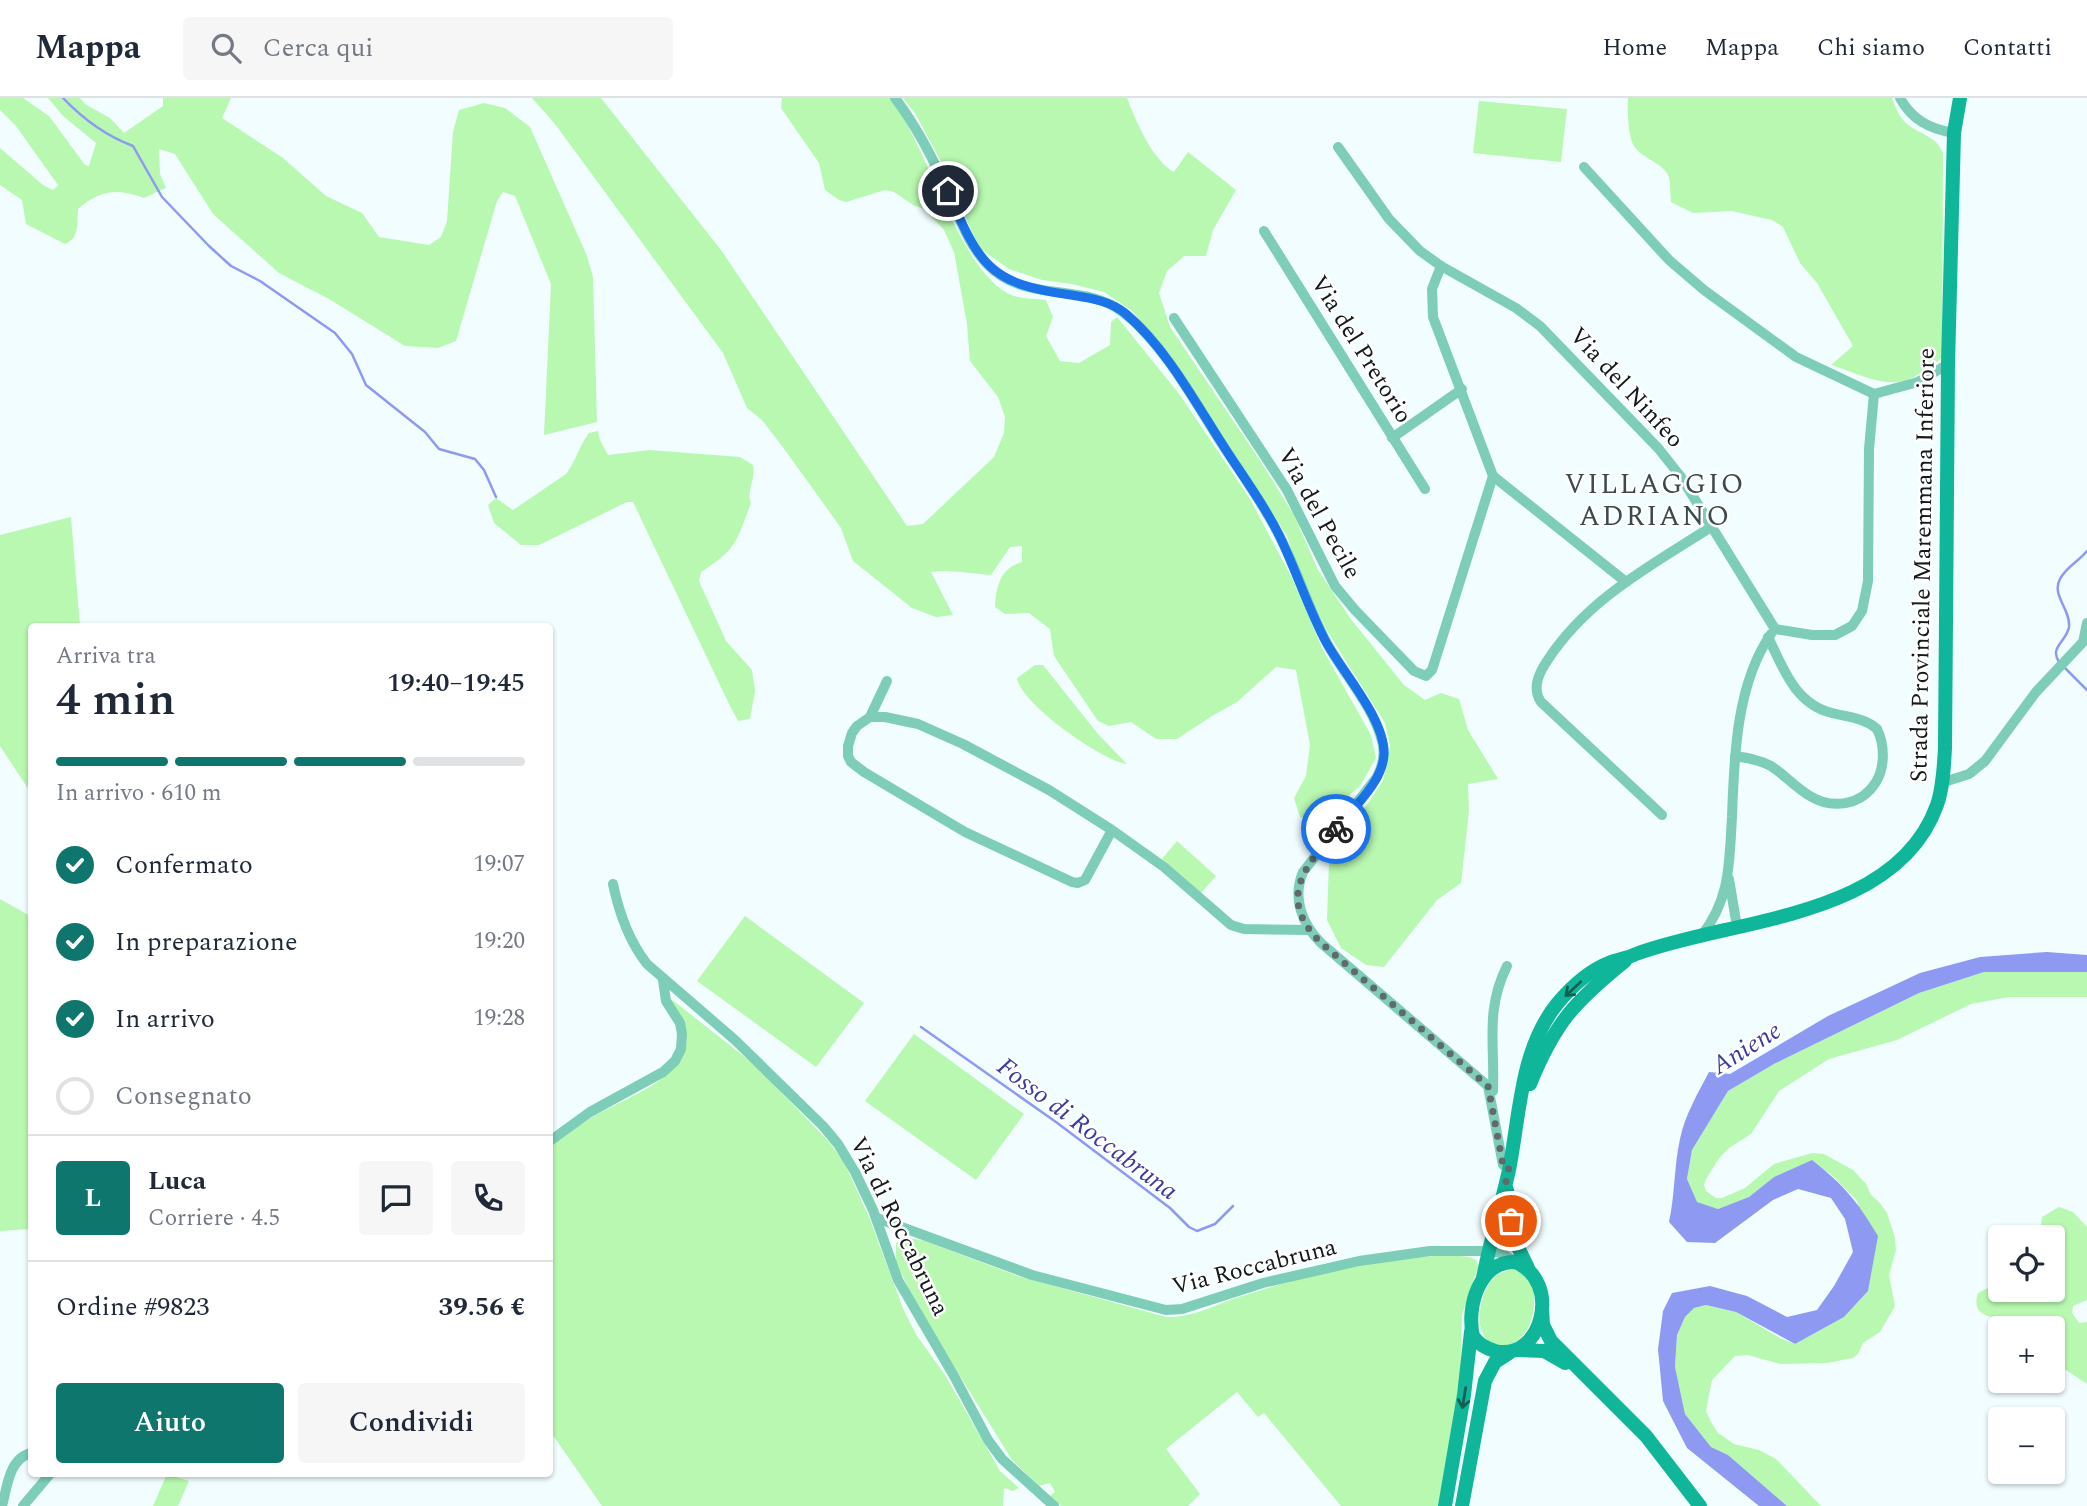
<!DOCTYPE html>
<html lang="it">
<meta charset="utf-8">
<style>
:root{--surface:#fff;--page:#f6f6f7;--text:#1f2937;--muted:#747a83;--line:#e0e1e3;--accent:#0f766e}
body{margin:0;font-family:Spectral,serif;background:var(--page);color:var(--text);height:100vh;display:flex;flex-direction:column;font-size:26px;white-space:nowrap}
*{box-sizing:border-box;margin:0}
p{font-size:23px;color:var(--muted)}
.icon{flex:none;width:38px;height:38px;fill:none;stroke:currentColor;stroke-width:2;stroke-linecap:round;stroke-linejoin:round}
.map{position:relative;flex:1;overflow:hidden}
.sheet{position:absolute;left:28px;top:525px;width:525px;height:854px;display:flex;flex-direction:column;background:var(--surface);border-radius:7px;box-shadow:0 2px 5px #0004}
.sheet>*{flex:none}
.fabs{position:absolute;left:1988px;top:1127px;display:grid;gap:14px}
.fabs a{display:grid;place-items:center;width:77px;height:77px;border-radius:7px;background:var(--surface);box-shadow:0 2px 5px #0004;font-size:35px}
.pin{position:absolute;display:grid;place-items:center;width:60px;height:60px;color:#fff;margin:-30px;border:4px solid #fff;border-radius:50%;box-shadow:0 2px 7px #0007}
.courier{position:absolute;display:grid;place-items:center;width:70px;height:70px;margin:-35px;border:5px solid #1a73e8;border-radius:50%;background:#fff;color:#222;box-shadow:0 2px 9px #0007}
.head em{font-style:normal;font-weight:600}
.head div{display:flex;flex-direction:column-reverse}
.head{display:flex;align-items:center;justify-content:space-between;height:119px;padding:0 28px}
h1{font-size:46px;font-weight:600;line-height:52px}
.bar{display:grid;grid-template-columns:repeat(4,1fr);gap:10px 7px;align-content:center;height:84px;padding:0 28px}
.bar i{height:9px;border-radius:5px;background:var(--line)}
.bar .current{background:var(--accent)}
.bar p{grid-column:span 4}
.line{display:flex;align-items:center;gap:18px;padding:0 28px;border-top:2px solid var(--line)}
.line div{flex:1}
.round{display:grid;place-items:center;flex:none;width:74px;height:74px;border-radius:7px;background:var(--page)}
ol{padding:0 28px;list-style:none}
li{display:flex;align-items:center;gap:21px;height:77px}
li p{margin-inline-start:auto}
li .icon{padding:7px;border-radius:50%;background:var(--accent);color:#fff;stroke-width:4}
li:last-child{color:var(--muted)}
li i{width:38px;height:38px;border:4px solid var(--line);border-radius:50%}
.primary-button{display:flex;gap:14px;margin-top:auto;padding:14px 28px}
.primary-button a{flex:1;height:80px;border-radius:7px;background:var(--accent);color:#fff;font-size:28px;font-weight:600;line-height:80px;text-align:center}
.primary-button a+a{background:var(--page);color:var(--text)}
header{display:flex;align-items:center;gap:42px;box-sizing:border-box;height:98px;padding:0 35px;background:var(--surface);border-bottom:2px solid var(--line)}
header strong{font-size:33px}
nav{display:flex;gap:38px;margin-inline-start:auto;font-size:24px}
.search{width:490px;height:63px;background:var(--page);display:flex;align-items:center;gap:18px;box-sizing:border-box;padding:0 24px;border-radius:7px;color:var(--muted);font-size:26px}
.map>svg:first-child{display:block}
.green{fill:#b8f8b0}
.water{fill:#8e9af1}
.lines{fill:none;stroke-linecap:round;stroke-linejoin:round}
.stream{stroke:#8e9af1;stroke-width:2.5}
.minor{stroke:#7dcdb9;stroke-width:10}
.secondary{stroke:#0fb699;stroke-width:14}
.oneway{stroke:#126054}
.done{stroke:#61696b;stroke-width:7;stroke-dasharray:0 12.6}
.route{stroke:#1a73e8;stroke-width:9}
.labels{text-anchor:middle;stroke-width:5;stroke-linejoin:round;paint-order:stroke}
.street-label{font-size:24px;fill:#141a1b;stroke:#fff}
.water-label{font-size:26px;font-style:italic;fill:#3b3ca0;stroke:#fff}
.quarter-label{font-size:28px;letter-spacing:2px;fill:#3d4a4c;stroke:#fff}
</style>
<header>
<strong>Mappa</strong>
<div class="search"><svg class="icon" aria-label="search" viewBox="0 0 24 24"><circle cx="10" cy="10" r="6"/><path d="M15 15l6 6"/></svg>Cerca qui</div>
<nav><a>Home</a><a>Mappa</a><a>Chi siamo</a><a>Contatti</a></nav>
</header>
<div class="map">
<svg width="2087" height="1408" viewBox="0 0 2087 1408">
<rect width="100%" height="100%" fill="#f1fdff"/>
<g class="green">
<path d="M0 0H23L49 18 85 67 89 68 96 45 63 18 48 0H80L85 6 110 20 124 35 163 8V0H231L222 20 283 60 326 98 362 115 379 139 429 147 441 139 447 123 453 34 459 12 484 5 505 10 530 29 587 158 593 179 597 324 544 337 551 186 515 98 503 94 497 103 456 243 438 250 405 248 329 201 279 175 213 116 175 56 159 51 160 76 166 90 144 100C118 90 100 92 78 111 77 125 80 140 65 146L26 126 22 102 0 87V50L43 87 53 92 58 87 16 28 0 12Z"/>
<path d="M532 0H601L721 152 907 428 923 426 994 359 1004 335 1005 319 998 299 970 263 967 226 954 154 944 132 924 111 913 107 894 94 885 92 846 104 839 102 825 92 819 65 781 10 782 0H890C928 46 960 179 1014 198 1024 201 1036 201 1046 202L1053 219 1046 238 1060 263 1079 265 1110 247 1111 224 1117 219 1180 297 1250 401 1293 482 1323 552 1371 637 1376 660 1360 688 1319 723 1300 719 1294 700 1306 678 1310 647 1296 572 1276 569 1237 604 1212 618 1177 641H1156L1131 624 1109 628 1098 623 1054 558 1050 531 1029 515 1005 516 995 509C996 488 1001 470 1022 464V448L1010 449 991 477C970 476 952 471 931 474L953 517 936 519 912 510 853 463 841 430 785 352 762 322 747 310 723 255 555 26Z"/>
<path d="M903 0H1127C1136 23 1152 62 1174 74L1188 54 1236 92 1213 132 1206 158H1184L1167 173 1159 195 1170 229 1261 364 1294 417 1318 472 1350 520 1404 587 1425 602 1441 595 1459 601 1468 632 1498 681 1468 686 1469 713 1461 785 1437 802 1384 869 1366 867 1341 850 1327 822 1329 763 1383 683 1390 648 1385 625 1327 533 1302 481 1287 438 1165 251 1131 212 1104 194 1072 186 1042 182 1009 171 978 149 946 73 915 15Z"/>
<path d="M1628 0H1892C1895 7 1898 16 1903 22 1915 36 1936 36 1943 55L1942 260C1930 268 1917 280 1903 283 1881 289 1852 273 1831 267L1853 248 1817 185 1800 165 1783 129 1772 122 1732 113 1693 115 1671 104C1670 96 1671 83 1668 77 1660 62 1638 60 1632 44 1628 33 1627 11 1628 0Z"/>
<polygon points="1479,3 1567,11 1561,64 1473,55"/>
<path d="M598 333 600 342 608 357 649 352 740 359 753 367C756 381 746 393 751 405 736 444 737 451 701 474L699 483 726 543 752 572 755 593 750 621 738 623 730 608 633 404H627L539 447H521L494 425 488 407 496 400 513 412 566 376C576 363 579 348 589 335Z"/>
<polygon points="71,419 80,528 32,528 31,695 0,648 0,437"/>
<path d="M1035 567H1043L1098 636 1127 666C1102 663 1020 605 1017 580Z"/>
<polygon points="1177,743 1216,778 1201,795 1162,761"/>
<polygon points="0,801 32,819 31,1131 0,1133"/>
<polygon points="745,818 864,905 816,969 697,883"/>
<polygon points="2053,872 2087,874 2087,899 2009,899 1971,906 1897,942 1829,961 1779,993 1751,1036 1729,1050 1720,1059 1706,1081 1704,1087 1706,1093 1716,1100 1722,1100 1745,1090 1774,1066 1812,1055 1824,1056 1853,1072 1866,1086 1871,1097 1880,1105 1887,1115 1895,1140 1896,1152 1889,1177 1895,1208 1880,1234 1863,1245 1858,1256 1853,1260 1827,1265 1780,1266 1748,1257 1735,1258 1712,1282 1706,1313 1711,1324 1718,1335 1734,1346 1759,1352 1776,1361 1821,1408 1787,1408 1728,1357 1711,1349 1685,1316 1675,1270 1677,1237 1685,1219 1694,1210 1706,1207 1736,1214 1780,1240 1795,1246 1844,1219 1868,1193 1871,1169 1857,1103 1834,1079 1813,1063 1774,1079 1749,1099 1718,1111 1696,1104 1687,1081 1692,1052 1728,993 1774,966 1919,895 1984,874"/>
<path d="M671 901 755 967 830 1045 844 1064 869 1119 904 1213 917 1238 945 1277 1000 1373 1019 1390 1013 1393 1004 1390 1003 1408H602L550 1333V1049C564 1039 579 1027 594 1018 622 1002 680 982 686 947 689 931 677 916 670 902Z"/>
<polygon points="914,936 1024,1016 976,1082 865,1003"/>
<path d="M2059 1109 2073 1114 2087 1129V1202L2073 1208 2072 1215 2079 1225 2087 1224V1286L2066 1272 2053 1270V1230H2038C2023 1214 1966 1232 1978 1195L2000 1184V1192H2053V1139H2040L2042 1119Z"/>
<path d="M909 1140 925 1143 1018 1178 1166 1219C1194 1220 1216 1206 1242 1198 1301 1179 1379 1158 1441 1158 1451 1158 1462 1157 1472 1160L1477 1163 1478 1169 1462 1217 1460 1282 1438 1408H1341L1264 1315 1258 1319 1237 1294 1166 1351 1200 1396 1188 1408H1061L1050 1398 1055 1394 1050 1385 1039 1388 1012 1362 918 1210 896 1164V1145Z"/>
<path d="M1516 1171 1532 1182C1549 1264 1459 1270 1484 1196 1490 1180 1499 1173 1516 1171Z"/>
<polygon points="167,1376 189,1383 178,1408 153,1408"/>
</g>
<path class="water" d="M2047 854 2087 857V874H1984L1919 895 1774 966 1728 993 1692 1052 1687 1081 1697 1104 1718 1111 1749 1099 1774 1079 1812 1062C1845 1088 1857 1103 1878 1138L1868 1193 1844 1219 1795 1246 1736 1214 1706 1207 1694 1210 1685 1219 1677 1237 1675 1269 1685 1316 1711 1349 1728 1357 1787 1408H1759L1687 1350 1663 1303 1658 1251 1663 1213 1672 1195 1710 1188 1747 1198 1787 1219 1817 1212 1834 1188 1853 1154 1845 1121 1831 1100 1798 1091 1773 1102 1715 1145 1687 1144 1669 1124C1675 1097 1674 1068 1680 1041 1685 1017 1698 995 1709 974L1730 976 1828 918 1920 875 1980 859Z"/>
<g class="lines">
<g class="stream">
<path d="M63 0C83 21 106 38 133 48L162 99 209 148 231 168 260 183 335 235 352 256 366 287 425 334 439 351 475 361 484 372 496 399"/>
<path d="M2059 564C2049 549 2067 543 2069 529 2071 512 2051 497 2060 481 2066 469 2079 463 2087 453"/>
<polyline points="2063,568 2087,592"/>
<polyline points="921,929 1056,1024 1170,1110 1189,1129 1197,1133 1215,1126 1233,1108"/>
</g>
<g class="minor">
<path d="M895 0C916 28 933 60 947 92 959 118 967 145 987 166 1026 207 1084 183 1124 215 1163 245 1195 304 1222 346 1243 378 1266 410 1283 445 1299 478 1310 514 1328 547 1345 578 1373 608 1382 643 1386 656 1383 667 1377 679L1303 774C1292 800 1302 826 1321 845L1488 988 1503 1067 1509 1069"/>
<path d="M1900 0C1912 22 1930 31 1954 35"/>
<polyline points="1338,49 1389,121 1420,153 1441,168 1516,210 1540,228 1658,350 1681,379 1775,531 1812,537 1835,537 1852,528 1862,513 1868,483 1869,351 1874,296"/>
<polyline points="1584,69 1669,162 1704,192 1796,259 1874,296"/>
<polyline points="1264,133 1425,391"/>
<polyline points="1174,220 1287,392 1335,488 1355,512 1414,573 1426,578 1432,572 1493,378 1433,219 1432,191 1441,168"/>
<polyline points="1874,296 1918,284 1948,266"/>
<polyline points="1392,340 1462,291"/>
<polyline points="1493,378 1626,484"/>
<polyline points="870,619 887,583"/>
<path d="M1735 658C1748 660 1760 662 1771 668 1785 677 1796 690 1810 698 1833 712 1862 707 1876 684 1885 669 1885 647 1877 631 1865 620 1848 619 1832 615 1795 606 1783 570 1768 539"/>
<polyline points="1941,685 1969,676 1985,663 2036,594 2083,544 2087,525"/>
<path d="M1662 717 1541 604C1531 589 1540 573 1549 560 1589 500 1652 467 1711 429"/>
<polyline points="1112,732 1085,782 1078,785 1072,784 965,734 864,674 851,664 848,658 848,648 852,635 857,628 870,619 885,619 918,626 963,646 1049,692 1112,732 1164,769 1231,827 1244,831 1310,832"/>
<polyline points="1729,781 1737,829"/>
<path d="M613 786C619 815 629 843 647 866L735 942 823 1028 838 1046 855 1074 873 1112 898 1182 954 1278 988 1342 1002 1361 1054 1408"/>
<path d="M1702 837C1731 799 1729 765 1732 719 1734 661 1736 586 1771 536"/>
<path d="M1493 993C1495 947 1485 912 1507 868"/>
<polyline points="550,1043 590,1014 663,974 675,963 681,951 682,936 680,925 666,903 663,882"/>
<polyline points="877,1120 1032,1177 1166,1212 1182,1211 1263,1185 1359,1163 1430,1153 1489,1153 1502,1155 1515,1164"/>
<path d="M2 1408C7 1390 9 1359 32 1355"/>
<polyline points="23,1408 50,1376"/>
</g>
<g class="secondary">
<path d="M1530 986C1555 925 1574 904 1625 863"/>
<polyline points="1507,1092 1517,1147 1528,1170"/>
<path d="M1515 1164C1563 1183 1542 1264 1495 1253 1485 1250 1478 1246 1473 1238 1466 1208 1480 1163 1515 1164Z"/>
<path d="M1483 1180C1490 1144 1501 1108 1509 1072 1520 1017 1520 952 1557 906 1571 889 1590 872 1611 864 1619 861 1628 860 1636 856 1732 820 1896 822 1937 707 1943 690 1944 668 1945 650L1948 266 1954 35 1960 0"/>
<polyline points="1542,1211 1543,1227 1551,1243 1646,1338 1700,1408"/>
<polyline points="1517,1252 1544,1253 1565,1265"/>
<polyline points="1445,1408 1464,1297 1471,1234"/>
<polyline points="1462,1408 1485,1283 1495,1264 1509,1255"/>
</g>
</g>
<defs><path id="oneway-shaft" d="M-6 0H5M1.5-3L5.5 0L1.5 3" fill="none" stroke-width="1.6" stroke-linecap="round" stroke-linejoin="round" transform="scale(1.75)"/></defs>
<g class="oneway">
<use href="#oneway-shaft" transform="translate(1573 891) rotate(137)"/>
<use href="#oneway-shaft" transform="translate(1464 1300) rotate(99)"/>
</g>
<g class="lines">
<path class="done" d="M1336 731C1305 770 1276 800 1321 845L1488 988 1503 1067 1509 1069 1506 1084 1511 1123"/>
<path class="route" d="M948 93C979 167 989 186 1071 197 1090 200 1111 203 1126 216 1168 252 1196 306 1226 352 1244 380 1265 408 1279 437 1296 472 1308 510 1326 544 1343 575 1385 621 1384 656 1383 684 1353 710 1336 731"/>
</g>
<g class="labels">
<g class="street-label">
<text transform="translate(1362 251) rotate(58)" y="8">Via del Pretorio</text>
<text transform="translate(1627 289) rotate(47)" y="8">Via del Ninfeo</text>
<text transform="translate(1320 415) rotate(61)" y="8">Via del Pecile</text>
<text transform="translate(1922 467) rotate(-89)" y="8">Strada Provinciale Maremmana Inferiore</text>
<text transform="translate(900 1128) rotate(64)" y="8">Via di Roccabruna</text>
<text transform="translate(1254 1168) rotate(-14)" y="8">Via Roccabruna</text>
</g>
<g class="water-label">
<text transform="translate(1746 949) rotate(-32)" y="9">Aniene</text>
<text transform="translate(1088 1030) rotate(37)" y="9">Fosso di Roccabruna</text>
</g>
<g class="quarter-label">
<text x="1655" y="395">VILLAGGIO<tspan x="1655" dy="32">ADRIANO</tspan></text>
</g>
</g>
</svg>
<div class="fabs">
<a><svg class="icon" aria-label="locate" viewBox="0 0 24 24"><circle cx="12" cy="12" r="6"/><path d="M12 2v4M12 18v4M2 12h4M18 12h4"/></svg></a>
<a>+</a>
<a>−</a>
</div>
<div class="pin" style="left:1511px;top:1123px;background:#ea580c"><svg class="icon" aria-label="bag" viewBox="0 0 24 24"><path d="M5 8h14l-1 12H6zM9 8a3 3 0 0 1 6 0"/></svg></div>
<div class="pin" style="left:948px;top:93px;background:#1f2937"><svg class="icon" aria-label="home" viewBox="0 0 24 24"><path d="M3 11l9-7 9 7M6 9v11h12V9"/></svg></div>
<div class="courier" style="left:1336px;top:731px"><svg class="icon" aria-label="bike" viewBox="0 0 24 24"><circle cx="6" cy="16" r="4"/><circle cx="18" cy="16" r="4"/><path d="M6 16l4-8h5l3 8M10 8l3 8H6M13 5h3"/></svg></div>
<section class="sheet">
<div class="head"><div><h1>4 min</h1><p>Arriva tra</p></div><em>19:40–19:45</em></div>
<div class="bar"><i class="current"></i><i class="current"></i><i class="current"></i><i></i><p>In arrivo · 610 m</p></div>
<ol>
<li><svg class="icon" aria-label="check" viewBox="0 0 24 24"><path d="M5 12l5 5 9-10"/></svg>Confermato<p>19:07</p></li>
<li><svg class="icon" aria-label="check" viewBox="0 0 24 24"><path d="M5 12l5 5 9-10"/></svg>In preparazione<p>19:20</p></li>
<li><svg class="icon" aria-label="check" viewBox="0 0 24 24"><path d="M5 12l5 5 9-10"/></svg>In arrivo<p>19:28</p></li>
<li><i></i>Consegnato</li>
</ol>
<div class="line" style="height:126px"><b class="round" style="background:var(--accent);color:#fff">L</b><div><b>Luca</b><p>Corriere · 4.5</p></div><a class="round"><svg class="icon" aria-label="chat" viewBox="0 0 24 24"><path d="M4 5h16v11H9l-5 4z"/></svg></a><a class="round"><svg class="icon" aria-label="phone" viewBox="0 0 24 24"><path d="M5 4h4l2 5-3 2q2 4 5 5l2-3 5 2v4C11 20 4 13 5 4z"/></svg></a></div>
<div class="line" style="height:91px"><div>Ordine #9823</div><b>39.56 €</b></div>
<div class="primary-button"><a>Aiuto</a><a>Condividi</a></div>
</section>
</div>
